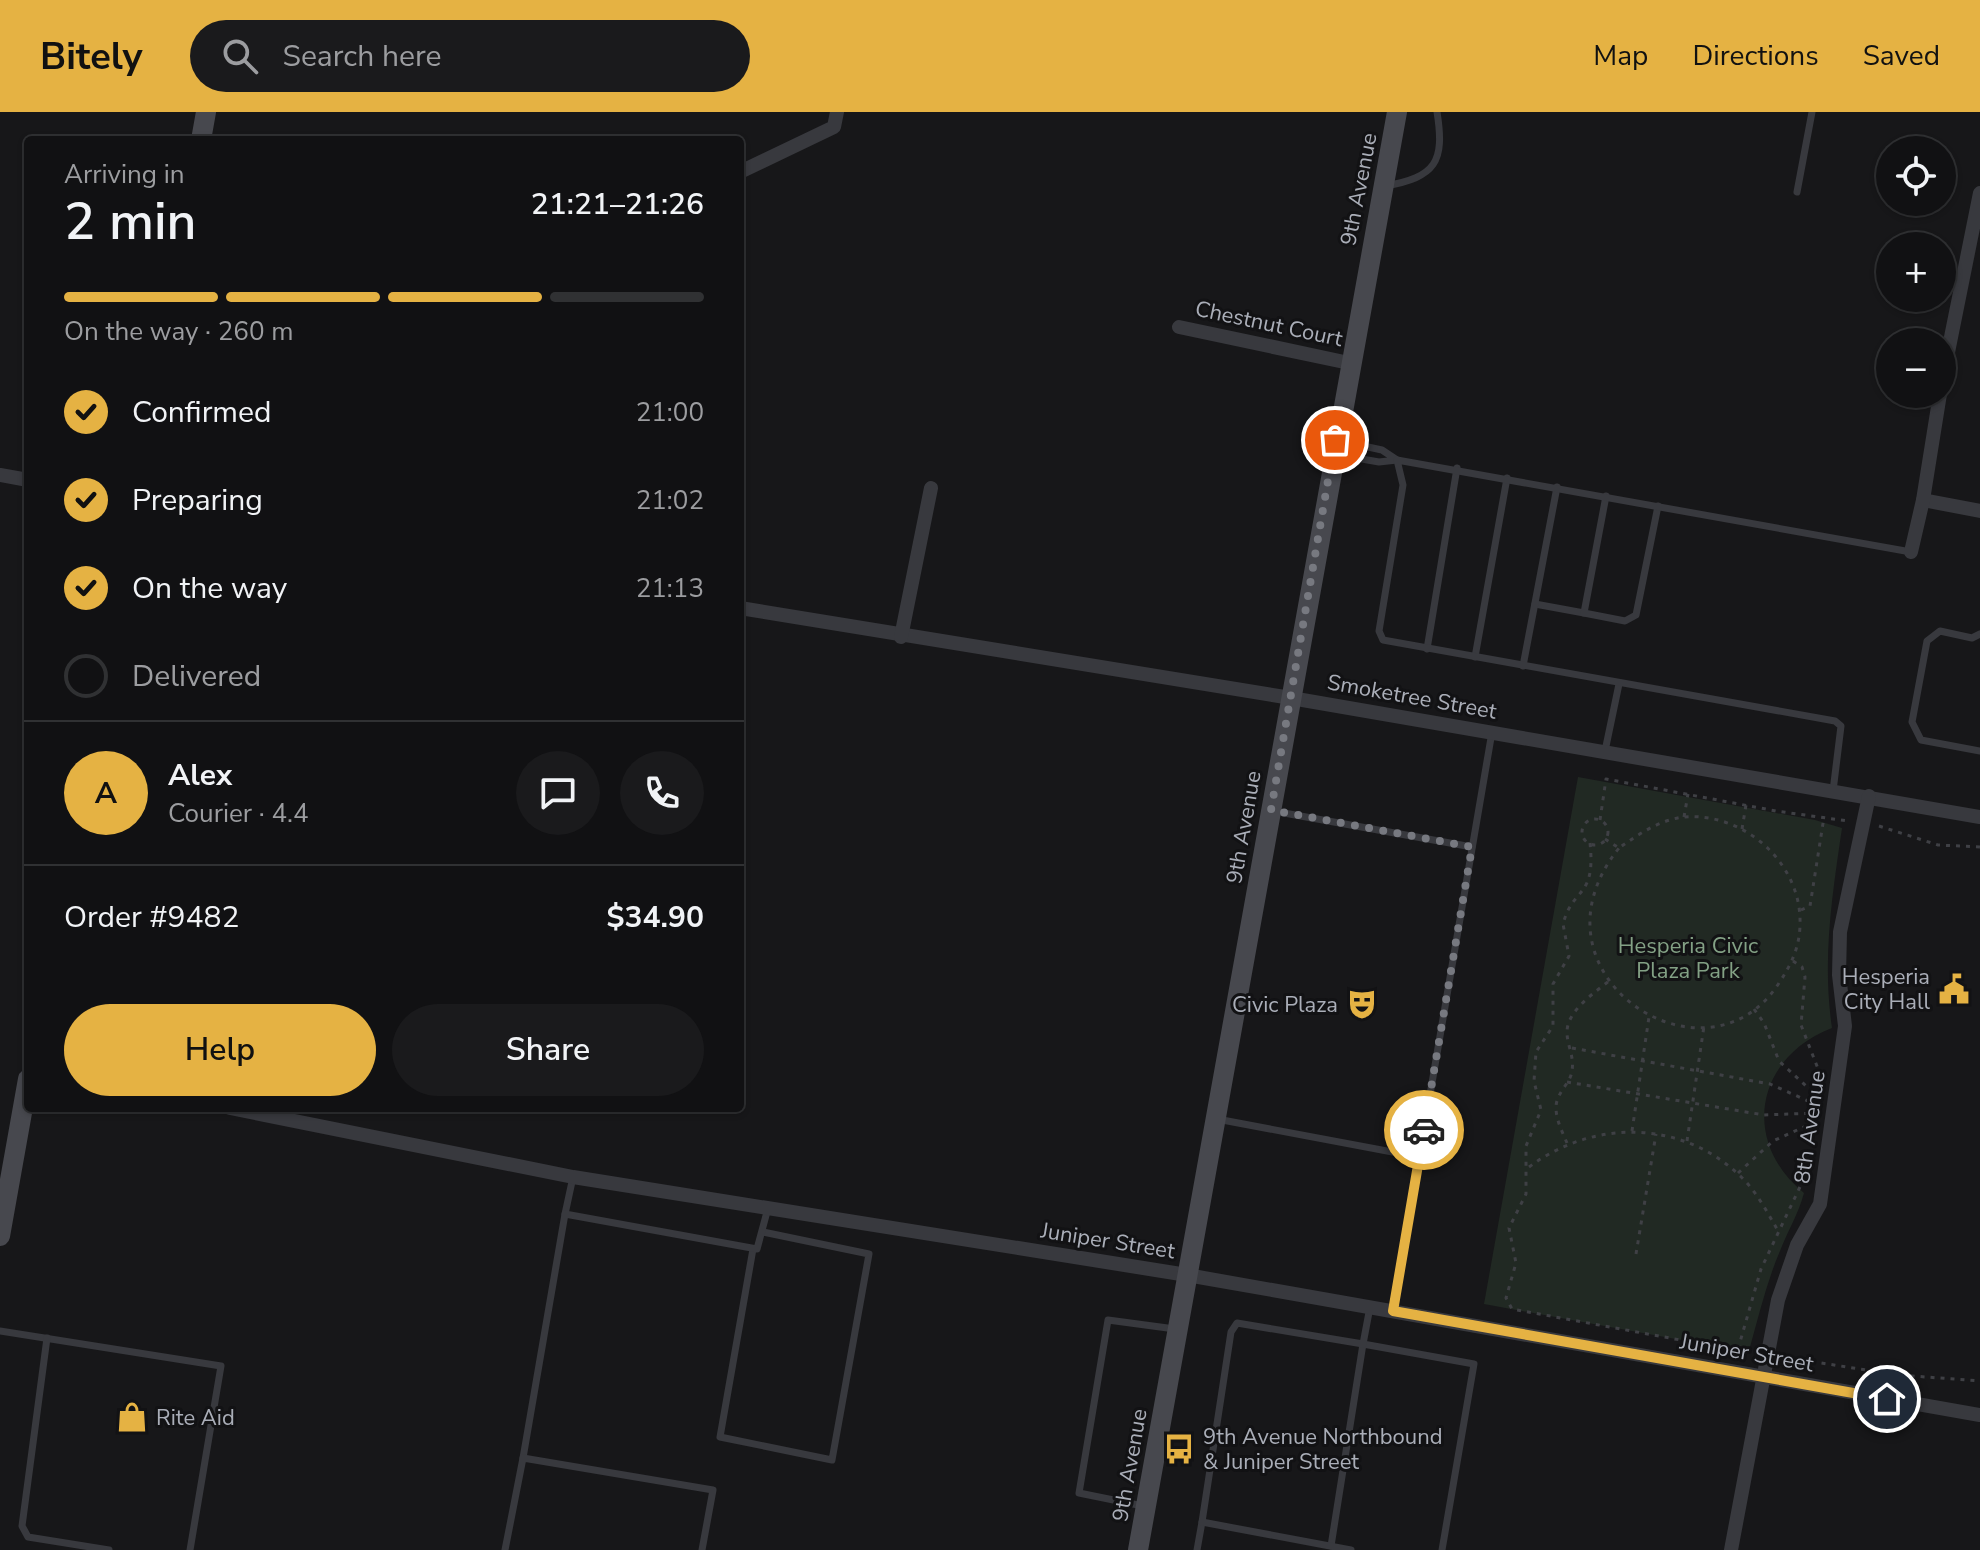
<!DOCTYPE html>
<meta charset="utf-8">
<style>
:root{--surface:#111113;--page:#1a1a1c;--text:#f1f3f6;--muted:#9c9da0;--line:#303133;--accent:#e5b243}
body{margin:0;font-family:"Nunito Sans",sans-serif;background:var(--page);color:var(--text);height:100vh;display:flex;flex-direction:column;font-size:30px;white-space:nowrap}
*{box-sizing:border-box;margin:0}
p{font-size:26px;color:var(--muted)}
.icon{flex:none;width:44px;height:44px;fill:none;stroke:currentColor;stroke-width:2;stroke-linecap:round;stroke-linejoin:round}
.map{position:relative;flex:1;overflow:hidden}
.panel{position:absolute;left:24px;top:24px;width:720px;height:976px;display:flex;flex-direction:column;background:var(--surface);border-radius:8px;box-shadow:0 2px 6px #0004,0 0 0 2px var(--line)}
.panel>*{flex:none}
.buttons{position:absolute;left:1876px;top:24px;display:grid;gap:16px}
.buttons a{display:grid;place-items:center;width:80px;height:80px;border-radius:50%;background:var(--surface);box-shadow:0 2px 6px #0004,0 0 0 2px var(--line);font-size:40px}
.pin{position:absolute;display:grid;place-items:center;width:68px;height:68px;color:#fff;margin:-34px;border:4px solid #fff;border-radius:50%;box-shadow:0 2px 8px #0007}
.courier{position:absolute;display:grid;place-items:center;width:80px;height:80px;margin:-40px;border:6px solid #e5b243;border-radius:50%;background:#fff;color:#222;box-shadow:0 2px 10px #0007}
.summary em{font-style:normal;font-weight:600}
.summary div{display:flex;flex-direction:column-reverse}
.summary{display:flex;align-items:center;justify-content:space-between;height:136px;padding:0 40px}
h1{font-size:52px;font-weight:600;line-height:60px}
.bar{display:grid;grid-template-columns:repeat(4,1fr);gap:12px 8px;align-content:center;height:96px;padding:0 40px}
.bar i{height:10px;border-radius:6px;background:var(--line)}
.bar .on{background:var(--accent)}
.bar p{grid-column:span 4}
.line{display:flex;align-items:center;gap:20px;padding:0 40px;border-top:2px solid var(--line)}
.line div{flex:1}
.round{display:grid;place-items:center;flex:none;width:84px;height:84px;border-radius:42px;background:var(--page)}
ol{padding:0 40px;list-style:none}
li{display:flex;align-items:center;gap:24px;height:88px}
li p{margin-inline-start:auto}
li .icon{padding:8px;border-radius:50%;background:var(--accent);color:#111;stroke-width:4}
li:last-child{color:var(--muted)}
li i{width:44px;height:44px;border:4px solid var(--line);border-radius:50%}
.cta{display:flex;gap:16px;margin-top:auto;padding:16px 40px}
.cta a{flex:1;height:92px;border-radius:48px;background:var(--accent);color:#111;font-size:32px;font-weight:600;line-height:92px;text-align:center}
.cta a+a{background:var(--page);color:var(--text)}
header{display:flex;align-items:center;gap:48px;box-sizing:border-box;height:112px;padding:0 40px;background:var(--accent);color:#111}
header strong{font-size:38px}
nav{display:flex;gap:44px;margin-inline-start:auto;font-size:28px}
.search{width:560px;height:72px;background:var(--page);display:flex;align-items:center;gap:20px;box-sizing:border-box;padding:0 28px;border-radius:44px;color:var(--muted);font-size:30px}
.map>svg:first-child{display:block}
.green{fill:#212923}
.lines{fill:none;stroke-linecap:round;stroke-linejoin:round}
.path{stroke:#3f4045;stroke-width:3;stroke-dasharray:4 6;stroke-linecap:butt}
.lane{stroke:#38393e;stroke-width:7}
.street{stroke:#38393e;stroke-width:14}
.secondary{stroke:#47484e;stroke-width:20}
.done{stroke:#777980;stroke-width:8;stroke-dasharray:0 14.4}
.route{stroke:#e5b243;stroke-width:10}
.labels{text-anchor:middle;stroke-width:6;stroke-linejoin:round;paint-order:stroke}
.street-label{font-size:22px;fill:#aaaeb8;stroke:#121214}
.park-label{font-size:22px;fill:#83a185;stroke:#121214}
.poi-label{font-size:22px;fill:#aaaeb8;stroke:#121214;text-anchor:end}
</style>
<header>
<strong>Bitely</strong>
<div class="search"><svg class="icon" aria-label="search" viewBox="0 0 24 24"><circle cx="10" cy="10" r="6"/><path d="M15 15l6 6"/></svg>Search here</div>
<nav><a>Map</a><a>Directions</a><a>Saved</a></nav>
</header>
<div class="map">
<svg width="1980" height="1438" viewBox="0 0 1980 1438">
<rect width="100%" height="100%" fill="#171719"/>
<path class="green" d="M1578 665 1815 708 1842 716C1832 784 1822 848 1832 916 1756 945 1740 1029 1804 1081 1798 1103 1788 1118 1780 1139 1767 1169 1759 1203 1750 1235L1725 1236 1484 1192Z"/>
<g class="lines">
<g class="path">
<polyline points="1684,705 1688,682"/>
<circle cx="1595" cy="720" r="13"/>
<polyline points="1600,708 1606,667 1776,699 1848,709"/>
<polyline points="1879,714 1938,733 1980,735"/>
<polyline points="1742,717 1746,693"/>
<path d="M1605 727 1619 736C1639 722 1659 708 1684 705 1742 700 1798 748 1800 806 1801 833 1792 852 1777 874 1703 982 1519 861 1619 736"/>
<path d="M1590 731C1596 787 1573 774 1563 812L1569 844 1553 872V914L1536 940 1534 969 1541 998 1526 1034V1082L1509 1116 1516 1151 1506 1186 1512 1197 1751 1241"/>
<polyline points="1801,798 1810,794 1824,705"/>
<polyline points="1793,849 1802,855 1805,865 1801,913 1822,967"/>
<polyline points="1754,897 1764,911 1779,949 1818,985"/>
<polyline points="1572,936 1770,972 1817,993"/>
<polyline points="1567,970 1764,1003 1815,1001"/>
<polyline points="1632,1019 1649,905"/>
<polyline points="1687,1029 1704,914"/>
<path d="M1567 1031C1561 1017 1551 998 1559 984 1562 977 1569 970 1571 963 1576 946 1567 935 1567 920 1567 899 1594 881 1609 869"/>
<path d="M1529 1055C1592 1008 1679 1007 1738 1062 1755 1077 1766 1098 1777 1117"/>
<polyline points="1738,1061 1773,1029 1817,1009"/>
<polyline points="1636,1142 1656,1022"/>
<polyline points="1738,1237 1761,1157 1808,1058"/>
<polyline points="1782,1245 1899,1263 1980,1269"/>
</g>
<g class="lane">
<path d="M1385 74C1436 65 1445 50 1437 0"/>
<polyline points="1797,80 1812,0"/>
<polyline points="1339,343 1379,350 1397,348 1382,338 1340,329"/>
<polyline points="1535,492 1584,501 1606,384"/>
<polyline points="1584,501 1625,509 1636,503 1658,394"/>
<polyline points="1980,522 1972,526 1940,519 1927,529 1912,610 1921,628 1980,639"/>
<polyline points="1427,537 1457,356"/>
<polyline points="1475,545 1507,366"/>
<polyline points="1523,554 1557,375"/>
<polyline points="1605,639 1619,572"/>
<polyline points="1833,679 1841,614 1835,609 1383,528 1379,519 1403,373 1397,348 1911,440"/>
<polyline points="1273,699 1472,735"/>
<polyline points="1217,1007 1419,1045"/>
<polyline points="565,1102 573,1065"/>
<polyline points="753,1137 720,1325 832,1348 869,1142 763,1120"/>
<polyline points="1393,1199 1492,620"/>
<polyline points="0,1219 221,1254 190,1438"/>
<polyline points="47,1226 22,1414 28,1425 109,1438"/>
<polyline points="523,1346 565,1102 757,1137 768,1096"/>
<polyline points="1143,1394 1079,1381 1108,1208 1175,1217"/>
<polyline points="1331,1434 1363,1232 1474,1252 1442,1438"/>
<polyline points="505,1438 523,1346 713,1378 702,1438"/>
<polyline points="1197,1438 1202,1410"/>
<polyline points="1351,1438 1202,1410 1231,1220 1237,1211 1363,1232 1370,1195"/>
</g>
<g class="street">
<polyline points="740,60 834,15 837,0"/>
<polyline points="1179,215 1349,251"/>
<polyline points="1942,270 1980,81"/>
<polyline points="0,363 28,368"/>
<polyline points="1923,388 1980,399"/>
<polyline points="1911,440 1923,388 1940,282"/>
<polyline points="740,496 1291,586 1980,705"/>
<polyline points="901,525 931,376"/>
<polyline points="230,996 573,1065 1187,1163 1980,1303"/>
<polyline points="1731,1438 1778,1188 1797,1133 1820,1092 1845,914 1839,863 1840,820 1869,684"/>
</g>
<g class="secondary">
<polyline points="201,28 206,0"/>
<polyline points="0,1124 28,967"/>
<polyline points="1138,1438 1397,0"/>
</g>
</g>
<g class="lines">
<polyline class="done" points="1335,328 1271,698 1472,735 1424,1018"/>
<polyline class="route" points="1424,1018 1393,1199 1887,1287"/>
</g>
<defs>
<g id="civic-bare" transform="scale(2.4)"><path d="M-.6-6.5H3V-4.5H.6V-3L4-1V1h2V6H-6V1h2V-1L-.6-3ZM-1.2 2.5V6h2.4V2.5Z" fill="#e5b243" stroke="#121214" stroke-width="2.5" paint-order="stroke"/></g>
<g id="theatre-bare" transform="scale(2.4)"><path d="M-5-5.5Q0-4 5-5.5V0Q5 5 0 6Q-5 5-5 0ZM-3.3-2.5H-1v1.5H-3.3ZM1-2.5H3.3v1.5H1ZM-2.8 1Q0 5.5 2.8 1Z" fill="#e5b243" stroke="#121214" stroke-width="2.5" paint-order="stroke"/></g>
<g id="shop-bare" transform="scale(2.4)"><path d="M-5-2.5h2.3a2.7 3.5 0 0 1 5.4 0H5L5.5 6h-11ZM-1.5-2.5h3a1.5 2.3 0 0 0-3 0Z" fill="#e5b243" stroke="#121214" stroke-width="2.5" paint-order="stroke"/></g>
<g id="bus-bare" transform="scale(2.4)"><path d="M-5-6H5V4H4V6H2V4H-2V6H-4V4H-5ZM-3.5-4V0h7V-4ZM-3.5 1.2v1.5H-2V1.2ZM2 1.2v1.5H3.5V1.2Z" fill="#e5b243" stroke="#121214" stroke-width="2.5" paint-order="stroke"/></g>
</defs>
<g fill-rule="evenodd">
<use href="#civic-bare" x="1954" y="877"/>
<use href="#theatre-bare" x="1362" y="892"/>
<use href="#shop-bare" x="132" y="1305"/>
<use href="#bus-bare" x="1179" y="1337"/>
</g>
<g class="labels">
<g class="street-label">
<text transform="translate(1358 77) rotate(-79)" y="8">9th Avenue</text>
<text transform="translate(1269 211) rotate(12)" y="8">Chestnut Court</text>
<text transform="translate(1412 584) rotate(10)" y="8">Smoketree Street</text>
<text transform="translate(1243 715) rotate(-80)" y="8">9th Avenue</text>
<text transform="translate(1809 1015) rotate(-82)" y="8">8th Avenue</text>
<text transform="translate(1108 1128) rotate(9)" y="8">Juniper Street</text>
<text transform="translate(1747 1240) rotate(10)" y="8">Juniper Street</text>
<text transform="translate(1129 1353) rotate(-80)" y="8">9th Avenue</text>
</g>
<g class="park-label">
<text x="1688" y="841">Hesperia Civic<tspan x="1688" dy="25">Plaza Park</tspan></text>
</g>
<g class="poi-label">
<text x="1930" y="872">Hesperia<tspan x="1930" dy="25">City Hall</tspan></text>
<text x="1338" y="900">Civic Plaza</text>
<text x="156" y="1313" text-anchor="start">Rite Aid</text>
<text x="1203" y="1332" text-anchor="start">9th Avenue Northbound<tspan x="1203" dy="25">&amp; Juniper Street</tspan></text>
</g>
</g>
</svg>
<div class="buttons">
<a><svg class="icon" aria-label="locate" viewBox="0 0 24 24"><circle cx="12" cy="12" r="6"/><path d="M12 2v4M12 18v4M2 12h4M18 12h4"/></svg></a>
<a>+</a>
<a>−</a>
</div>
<div class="pin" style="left:1335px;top:328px;background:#ea580c"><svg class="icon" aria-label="bag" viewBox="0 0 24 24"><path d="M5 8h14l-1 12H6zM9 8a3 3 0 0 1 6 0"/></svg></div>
<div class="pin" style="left:1887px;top:1287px;background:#1f2937"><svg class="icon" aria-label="home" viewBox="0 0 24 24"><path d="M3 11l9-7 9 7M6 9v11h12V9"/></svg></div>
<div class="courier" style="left:1424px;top:1018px"><svg class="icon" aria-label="car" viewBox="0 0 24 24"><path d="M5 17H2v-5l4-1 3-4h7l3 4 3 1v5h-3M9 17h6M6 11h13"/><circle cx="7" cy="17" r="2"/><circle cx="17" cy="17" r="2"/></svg></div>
<section class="panel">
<div class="summary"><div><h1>2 min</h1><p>Arriving in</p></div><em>21:21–21:26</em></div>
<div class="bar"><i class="on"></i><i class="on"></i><i class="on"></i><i></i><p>On the way · 260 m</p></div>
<ol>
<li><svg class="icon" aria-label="check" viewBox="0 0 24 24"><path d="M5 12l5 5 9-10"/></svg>Confirmed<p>21:00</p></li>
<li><svg class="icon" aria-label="check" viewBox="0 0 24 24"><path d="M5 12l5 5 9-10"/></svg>Preparing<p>21:02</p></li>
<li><svg class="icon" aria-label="check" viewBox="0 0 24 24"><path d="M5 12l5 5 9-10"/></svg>On the way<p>21:13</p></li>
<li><i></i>Delivered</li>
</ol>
<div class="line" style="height:144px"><b class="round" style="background:var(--accent);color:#111">A</b><div><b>Alex</b><p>Courier · 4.4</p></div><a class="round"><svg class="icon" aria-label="chat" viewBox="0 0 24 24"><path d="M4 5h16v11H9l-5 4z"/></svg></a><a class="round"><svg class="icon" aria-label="phone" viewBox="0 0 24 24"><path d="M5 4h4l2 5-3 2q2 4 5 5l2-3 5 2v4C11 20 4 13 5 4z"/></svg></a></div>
<div class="line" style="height:104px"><div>Order #9482</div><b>$34.90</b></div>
<div class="cta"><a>Help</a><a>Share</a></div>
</section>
</div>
